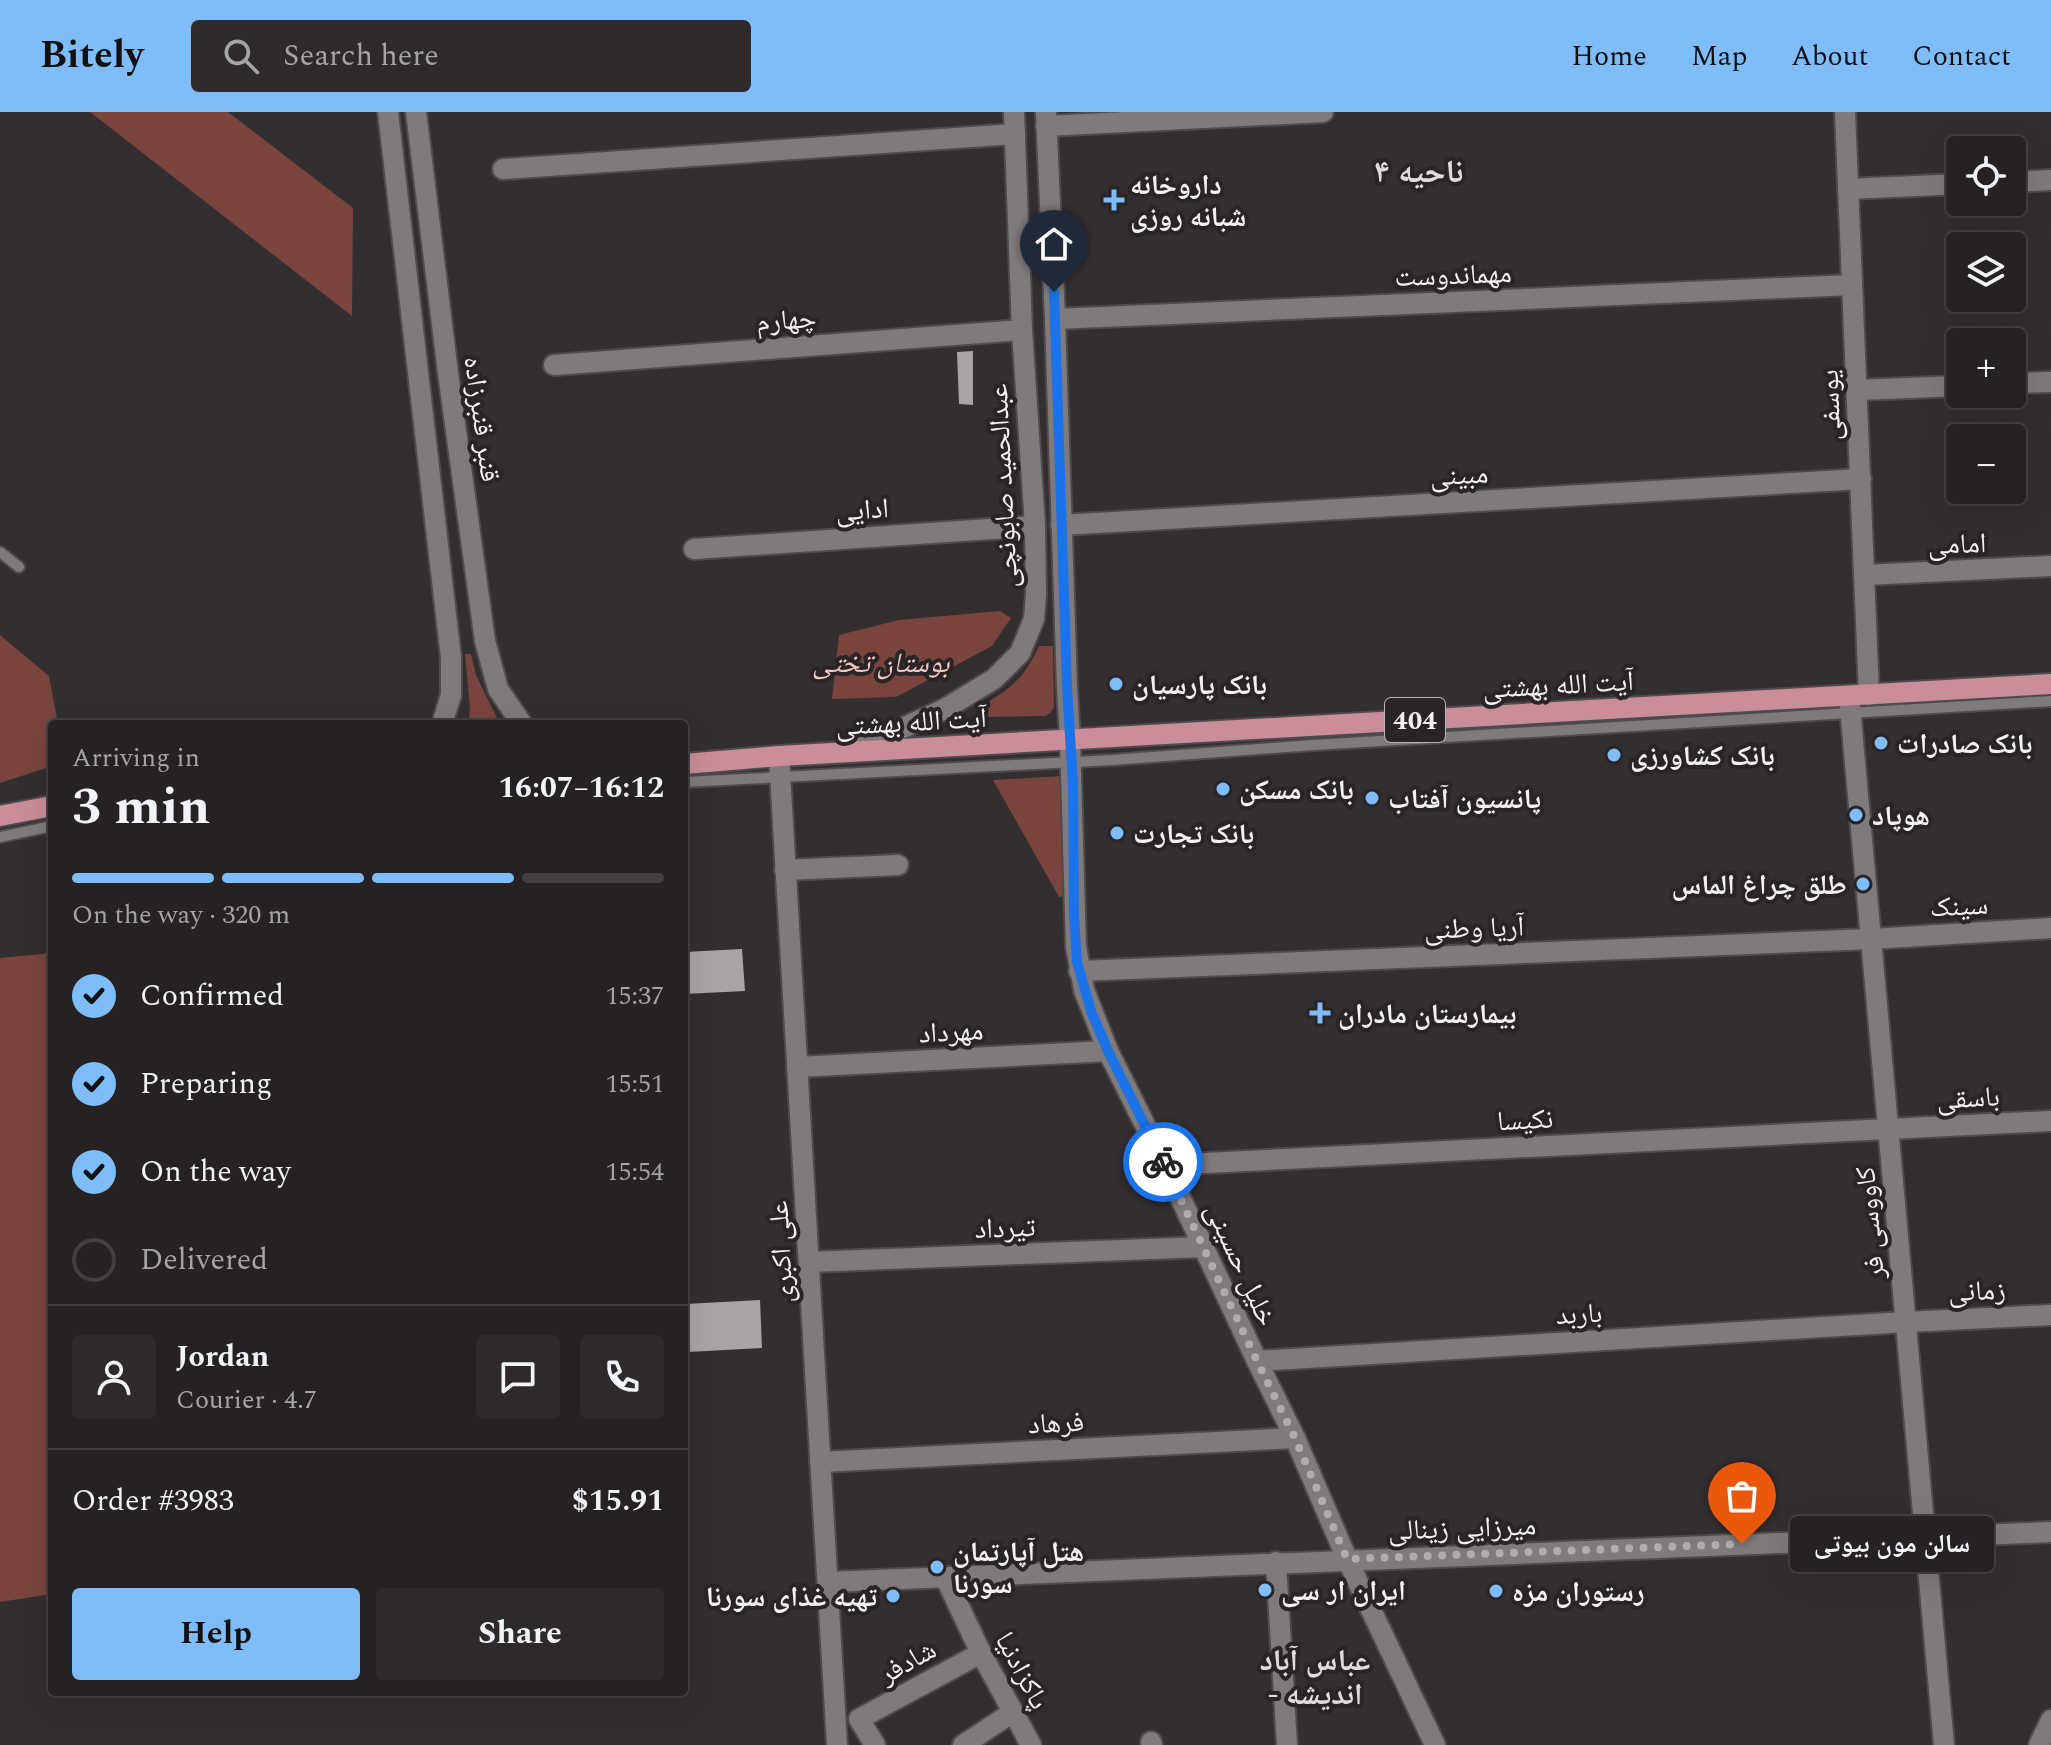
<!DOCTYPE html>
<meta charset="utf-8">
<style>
:root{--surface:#262224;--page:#2e2a2c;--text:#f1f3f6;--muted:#a4a4a6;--line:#423f41;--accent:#7ebdf9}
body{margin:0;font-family:Spectral,"Noto Naskh Arabic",serif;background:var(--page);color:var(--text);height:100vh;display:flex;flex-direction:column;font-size:30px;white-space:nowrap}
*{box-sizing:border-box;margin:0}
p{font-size:26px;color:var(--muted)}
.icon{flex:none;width:44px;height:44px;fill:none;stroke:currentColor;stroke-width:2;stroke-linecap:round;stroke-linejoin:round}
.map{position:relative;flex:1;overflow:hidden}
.side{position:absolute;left:48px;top:608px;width:640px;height:976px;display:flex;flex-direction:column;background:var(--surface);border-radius:8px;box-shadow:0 8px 32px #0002,0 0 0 2px var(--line)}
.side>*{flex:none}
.controls{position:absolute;left:1946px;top:24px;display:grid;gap:16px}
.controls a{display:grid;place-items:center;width:80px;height:80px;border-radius:8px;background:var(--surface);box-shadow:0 8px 32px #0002,0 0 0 2px var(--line);font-size:40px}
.pin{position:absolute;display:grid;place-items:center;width:68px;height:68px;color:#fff;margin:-82px -34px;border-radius:50% 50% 50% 0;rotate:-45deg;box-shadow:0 0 8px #0007}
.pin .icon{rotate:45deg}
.courier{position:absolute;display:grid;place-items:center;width:80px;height:80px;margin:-40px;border:6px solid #1a73e8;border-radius:50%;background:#fff;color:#222;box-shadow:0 2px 10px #0007}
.bubble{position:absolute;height:56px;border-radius:8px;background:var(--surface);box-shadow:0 8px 32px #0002,0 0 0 2px var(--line);font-size:26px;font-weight:700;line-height:56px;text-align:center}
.headline em{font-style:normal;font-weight:700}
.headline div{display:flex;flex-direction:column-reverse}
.headline{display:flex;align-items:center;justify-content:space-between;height:136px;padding:0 24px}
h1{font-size:52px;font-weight:700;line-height:60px}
.bar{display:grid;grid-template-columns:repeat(4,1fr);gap:12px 8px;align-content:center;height:96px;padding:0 24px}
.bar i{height:10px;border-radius:6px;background:var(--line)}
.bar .current{background:var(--accent)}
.bar p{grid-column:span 4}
.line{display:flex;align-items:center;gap:20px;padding:0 24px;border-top:2px solid var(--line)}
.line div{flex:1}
.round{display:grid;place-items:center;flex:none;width:84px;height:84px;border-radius:8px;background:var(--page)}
ol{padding:0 24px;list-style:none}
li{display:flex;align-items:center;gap:24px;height:88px}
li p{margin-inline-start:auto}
li .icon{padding:8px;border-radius:50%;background:var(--accent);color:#111;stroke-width:4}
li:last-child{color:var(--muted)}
li i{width:44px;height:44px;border:4px solid var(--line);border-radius:50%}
.cta{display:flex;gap:16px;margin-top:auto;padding:16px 24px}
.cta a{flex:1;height:92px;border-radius:8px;background:var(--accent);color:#111;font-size:32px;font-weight:700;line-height:92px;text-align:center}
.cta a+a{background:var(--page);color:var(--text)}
header{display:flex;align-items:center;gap:48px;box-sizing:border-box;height:112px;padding:0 40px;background:var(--accent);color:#111}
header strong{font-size:38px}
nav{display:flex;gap:44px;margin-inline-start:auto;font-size:28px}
.search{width:560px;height:72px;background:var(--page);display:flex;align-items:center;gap:20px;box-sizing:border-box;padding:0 28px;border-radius:8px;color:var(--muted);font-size:30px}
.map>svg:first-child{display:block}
.green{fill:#79443e}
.building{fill:#a8a4a8}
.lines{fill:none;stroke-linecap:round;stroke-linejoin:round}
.service-casing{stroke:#4f4b4d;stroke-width:14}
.minor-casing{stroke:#4f4b4d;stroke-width:24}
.secondary-casing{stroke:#4f4b4d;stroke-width:24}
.primary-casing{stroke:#4f4b4d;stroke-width:24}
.service{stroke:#807a7d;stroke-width:10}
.minor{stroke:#807a7d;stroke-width:20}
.secondary{stroke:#807a7d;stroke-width:20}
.primary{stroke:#c98e9a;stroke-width:20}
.done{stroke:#b0adaf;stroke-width:8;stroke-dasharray:0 14.4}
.route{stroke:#1a73e8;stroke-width:10}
.poi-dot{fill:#7ebdf9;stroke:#292426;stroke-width:3}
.labels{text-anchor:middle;stroke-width:8;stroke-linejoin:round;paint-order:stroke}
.shield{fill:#292426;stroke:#b7b4b6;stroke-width:2}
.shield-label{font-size:26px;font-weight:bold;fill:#f4f1f3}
.poi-label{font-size:28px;font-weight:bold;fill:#f4f1f3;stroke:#292426;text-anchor:start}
.street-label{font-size:28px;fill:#f4f1f3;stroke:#292426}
.park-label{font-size:28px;font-style:italic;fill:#f6c6bf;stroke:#292426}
.neighbourhood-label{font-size:30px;font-weight:bold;fill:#e1dbde;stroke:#292426}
.quarter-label{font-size:32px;font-weight:bold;fill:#e1dbde;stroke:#292426}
</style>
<header>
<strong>Bitely</strong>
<div class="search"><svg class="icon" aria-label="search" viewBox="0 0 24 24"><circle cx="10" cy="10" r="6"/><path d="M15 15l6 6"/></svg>Search here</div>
<nav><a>Home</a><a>Map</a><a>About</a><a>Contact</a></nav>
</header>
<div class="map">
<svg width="2051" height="1633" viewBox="0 0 2051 1633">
<rect width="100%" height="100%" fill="#332e30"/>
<g class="green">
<polygon points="90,0 228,0 353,96 352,204"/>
<polygon points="1000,499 1011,506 992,534 896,585 832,587 839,523 899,508"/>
<polygon points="0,523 49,564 58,612 52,612 52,654 0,671"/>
<path d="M1039 534H1053L1054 595 1050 601 1045 604 988 605 982 602 981 595C1013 574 1022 569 1039 534Z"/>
<polygon points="465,542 471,542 476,563 500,612 468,612 470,597"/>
<polygon points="1063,664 1066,784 1059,785 993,668"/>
<polygon points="52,841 52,1482 0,1490 0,846"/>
</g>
<g class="building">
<polygon points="973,239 973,293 959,292 957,240"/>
<polygon points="742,837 745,879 684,882 684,840"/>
<polygon points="760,1188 762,1236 688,1240 685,1192"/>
</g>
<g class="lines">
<g class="service-casing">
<g id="service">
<polyline points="0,440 19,455"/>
<polyline points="684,670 1112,648 1313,633 2051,589"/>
<polyline points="0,725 52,714"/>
</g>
</g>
<g class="minor-casing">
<g id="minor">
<polyline points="1845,0 1869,583"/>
<polyline points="1046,14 1323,0"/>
<polyline points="503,57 1015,22"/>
<polyline points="2012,70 2051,68"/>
<polyline points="1848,77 1960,72"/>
<polyline points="1055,207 1852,173"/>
<polyline points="554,253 1022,218"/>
<polyline points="2012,271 2051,270"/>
<polyline points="1857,278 1960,274"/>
<polyline points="1061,413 1861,367"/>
<polyline points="694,437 1035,414"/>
<polyline points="1865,463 2051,454"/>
<polyline points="1849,584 1944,1633"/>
<polyline points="1070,628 1076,835 1084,878 1108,939 1165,1053 1257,1249 1295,1326 1347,1447 1435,1633"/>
<polyline points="779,644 837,1633"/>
<polyline points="785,758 898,753"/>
<polyline points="1079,859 1871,827 2051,816"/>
<polyline points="797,955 1108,939"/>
<polyline points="1165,1053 2051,1009"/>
<polyline points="809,1150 1203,1135"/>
<polyline points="1257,1249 1906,1210 2051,1203"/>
<polyline points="820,1350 1295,1326"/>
<polyline points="1276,1450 1287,1633"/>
<polyline points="945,1465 981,1541 1031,1633"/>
<polyline points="828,1470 2051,1420"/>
<polyline points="1151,1630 1152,1633"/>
<polyline points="875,1633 859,1607 981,1541"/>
<polyline points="963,1633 1013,1600"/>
</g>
</g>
<g class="secondary-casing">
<g id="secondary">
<polyline points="388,0 451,546 451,583 442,612"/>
<polyline points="416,0 448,261 485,529 498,577 522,612"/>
<polyline points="1046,0 1055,207 1067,575 1070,628"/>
<polyline points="853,638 943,598 994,567 1020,541 1034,507 1036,483 1035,414 1022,218 1014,0"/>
<polyline points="2039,1633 2051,1608"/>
</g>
</g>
<g class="primary-casing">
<g id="primary">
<polyline points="684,652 779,644 2051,572"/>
<polyline points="0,704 52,694"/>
</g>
</g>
<use href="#service" class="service"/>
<use href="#minor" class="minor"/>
<use href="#secondary" class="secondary"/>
<use href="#primary" class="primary"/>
</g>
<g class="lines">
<polyline class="done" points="1163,1050 1257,1249 1295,1326 1347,1447 1742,1432"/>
<polyline class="route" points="1054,180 1067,575 1073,672 1074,804 1077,850 1091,899 1108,939 1163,1050"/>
</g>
<g class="poi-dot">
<path d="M1110 76h8v8h8v8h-8v8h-8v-8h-8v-8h8z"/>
<circle cx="1116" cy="572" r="8"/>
<circle cx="1881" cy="631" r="8"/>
<circle cx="1614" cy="643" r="8"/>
<circle cx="1223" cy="677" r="8"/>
<circle cx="1372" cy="686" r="8"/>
<circle cx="1856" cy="703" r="8"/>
<circle cx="1117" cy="721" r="8"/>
<circle cx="1863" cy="772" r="8"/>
<path d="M1316 889h8v8h8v8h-8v8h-8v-8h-8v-8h8z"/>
<circle cx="937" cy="1455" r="8"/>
<circle cx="1265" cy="1478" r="8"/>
<circle cx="1496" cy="1479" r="8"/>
<circle cx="893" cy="1484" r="8"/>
</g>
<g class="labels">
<rect class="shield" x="1385" y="586" width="60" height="44" rx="6"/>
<g class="shield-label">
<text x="1415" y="617">404</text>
</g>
<g class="poi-label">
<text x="1130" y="82">داروخانه<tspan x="1130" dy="32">شبانه روزی</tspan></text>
<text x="1132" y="582">بانک پارسیان</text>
<text x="1897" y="641">بانک صادرات</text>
<text x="1630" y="653">بانک کشاورزی</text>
<text x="1239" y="687">بانک مسکن</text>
<text x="1388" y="696">پانسیون آفتاب</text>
<text x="1872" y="713">هوپاد</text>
<text x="1133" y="731">بانک تجارت</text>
<text x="1847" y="782" text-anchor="end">طلق چراغ الماس</text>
<text x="1338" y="911">بیمارستان مادران</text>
<text x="953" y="1449">هتل آپارتمان<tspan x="953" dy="32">سورنا</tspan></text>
<text x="1281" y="1488">ایران ار سی</text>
<text x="1512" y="1489">رستوران مزه</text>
<text x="877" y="1494" text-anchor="end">تهیه غذای سورنا</text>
</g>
<g class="street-label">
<text transform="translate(1453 162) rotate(-2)" y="10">مهماندوست</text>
<text transform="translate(786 207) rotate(-4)" y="10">چهارم</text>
<text transform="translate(1829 293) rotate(-92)" y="10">یوسفی</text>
<text transform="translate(483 307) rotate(82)" y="10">قنبر قنبرزاده</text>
<text transform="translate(1459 362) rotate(-3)" y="10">مبینی</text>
<text transform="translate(1002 374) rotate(-93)" y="10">عبدالحمید صابونچی</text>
<text transform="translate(862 397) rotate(-4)" y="10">ادایی</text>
<text transform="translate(1957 431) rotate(-2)" y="10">امامی</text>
<text transform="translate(1558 572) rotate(-3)" y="10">آیت الله بهشتی</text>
<text transform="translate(911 609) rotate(-3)" y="10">آیت الله بهشتی</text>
<text transform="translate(1959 793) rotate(-3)" y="10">سینک</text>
<text transform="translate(1474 815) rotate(-2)" y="10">آریا وطنی</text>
<text transform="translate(951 919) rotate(-3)" y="10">مهرداد</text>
<text transform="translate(1968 985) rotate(-3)" y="10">باسقی</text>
<text transform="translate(1525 1007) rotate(-3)" y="10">نکیسا</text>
<text transform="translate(1869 1111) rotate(-95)" y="10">کاووسی فر</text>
<text transform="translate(1005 1115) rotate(-2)" y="10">تیرداد</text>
<text transform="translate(780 1140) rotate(-93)" y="10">علی‌ اکبری</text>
<text transform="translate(1242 1152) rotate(65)" y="10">خلیل حسینی</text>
<text transform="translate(1977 1178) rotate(-2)" y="10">زمانی</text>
<text transform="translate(1579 1201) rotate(-3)" y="10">باربد</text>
<text transform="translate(1056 1310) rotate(-3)" y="10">فرهاد</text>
<text transform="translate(1462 1415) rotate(-2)" y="10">میرزایی زینالی</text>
<text transform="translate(907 1549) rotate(-29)" y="10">شادفر</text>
<text transform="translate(1023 1558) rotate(62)" y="10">پاکزادنیا</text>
</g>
<g class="park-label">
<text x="881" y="560">بوستان تختی</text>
</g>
<g class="neighbourhood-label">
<text x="1315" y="1558">عباس آباد<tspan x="1315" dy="34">- اندیشه</tspan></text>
</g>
<g class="quarter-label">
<text x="1419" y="70">ناحیه ۴</text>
</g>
</g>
</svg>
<div class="controls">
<a><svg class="icon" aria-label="locate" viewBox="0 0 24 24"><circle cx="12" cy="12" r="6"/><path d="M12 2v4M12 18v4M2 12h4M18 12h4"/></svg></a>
<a><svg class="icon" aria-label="layers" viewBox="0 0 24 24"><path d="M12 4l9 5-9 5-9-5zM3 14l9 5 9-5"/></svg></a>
<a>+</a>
<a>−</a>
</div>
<div class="pin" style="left:1742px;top:1432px;background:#ea580c"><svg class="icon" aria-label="bag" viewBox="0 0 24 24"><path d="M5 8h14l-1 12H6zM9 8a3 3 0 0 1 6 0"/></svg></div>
<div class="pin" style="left:1054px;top:180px;background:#1f2937"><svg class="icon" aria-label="home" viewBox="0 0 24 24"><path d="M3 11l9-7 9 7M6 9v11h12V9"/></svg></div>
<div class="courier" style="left:1163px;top:1050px"><svg class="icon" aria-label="bike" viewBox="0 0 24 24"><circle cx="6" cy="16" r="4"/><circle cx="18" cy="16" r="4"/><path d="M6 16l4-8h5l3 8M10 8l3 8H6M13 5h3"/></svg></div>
<div class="bubble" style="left:1790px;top:1404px;width:204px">سالن مون بیوتی</div>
<section class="side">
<div class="headline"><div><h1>3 min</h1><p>Arriving in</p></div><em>16:07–16:12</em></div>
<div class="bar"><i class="current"></i><i class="current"></i><i class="current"></i><i></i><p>On the way · 320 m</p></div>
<ol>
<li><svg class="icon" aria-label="check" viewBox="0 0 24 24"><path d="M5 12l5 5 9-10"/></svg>Confirmed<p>15:37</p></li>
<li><svg class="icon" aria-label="check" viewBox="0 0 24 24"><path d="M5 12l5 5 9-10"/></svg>Preparing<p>15:51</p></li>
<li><svg class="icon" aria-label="check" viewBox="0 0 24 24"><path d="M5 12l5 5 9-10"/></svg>On the way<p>15:54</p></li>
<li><i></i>Delivered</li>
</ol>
<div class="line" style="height:144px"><a class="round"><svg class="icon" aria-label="person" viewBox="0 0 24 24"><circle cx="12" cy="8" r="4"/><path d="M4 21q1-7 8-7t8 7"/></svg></a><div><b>Jordan</b><p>Courier · 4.7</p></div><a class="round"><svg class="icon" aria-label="chat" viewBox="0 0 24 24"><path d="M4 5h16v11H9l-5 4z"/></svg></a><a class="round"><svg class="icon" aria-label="phone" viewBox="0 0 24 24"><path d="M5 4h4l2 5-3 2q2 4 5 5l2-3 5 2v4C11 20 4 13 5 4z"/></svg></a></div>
<div class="line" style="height:104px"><div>Order #3983</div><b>$15.91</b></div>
<div class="cta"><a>Help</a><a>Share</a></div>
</section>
</div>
